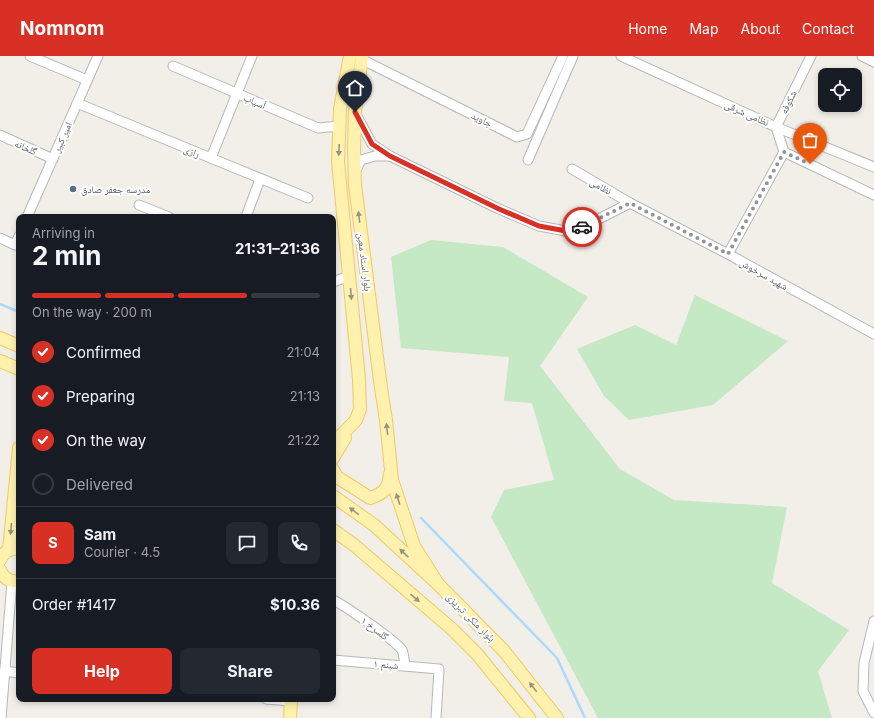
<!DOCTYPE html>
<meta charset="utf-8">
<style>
:root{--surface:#171b24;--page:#242831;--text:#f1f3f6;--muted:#9ea1a6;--line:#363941;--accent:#d93025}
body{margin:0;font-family:Inter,"Noto Naskh Arabic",sans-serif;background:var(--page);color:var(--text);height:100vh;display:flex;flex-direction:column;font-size:15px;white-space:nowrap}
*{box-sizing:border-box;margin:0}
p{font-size:13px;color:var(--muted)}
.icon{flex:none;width:22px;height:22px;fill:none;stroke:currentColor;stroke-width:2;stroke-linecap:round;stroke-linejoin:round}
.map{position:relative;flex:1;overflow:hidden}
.side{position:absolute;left:16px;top:158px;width:320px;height:488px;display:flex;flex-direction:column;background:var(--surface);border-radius:8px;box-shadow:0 2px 6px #0003}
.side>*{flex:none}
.buttons{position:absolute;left:818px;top:12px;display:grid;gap:8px}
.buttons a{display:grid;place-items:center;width:44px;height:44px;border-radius:8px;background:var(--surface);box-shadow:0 2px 6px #0003;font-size:20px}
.pin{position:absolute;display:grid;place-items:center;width:34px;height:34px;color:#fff;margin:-41px -17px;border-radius:50% 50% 50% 0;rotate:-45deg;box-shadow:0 0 4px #0007}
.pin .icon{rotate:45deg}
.courier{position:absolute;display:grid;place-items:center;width:40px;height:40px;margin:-20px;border:3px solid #d93025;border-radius:50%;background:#fff;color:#222;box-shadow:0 1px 5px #0007}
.summary em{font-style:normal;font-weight:700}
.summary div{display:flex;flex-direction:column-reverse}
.summary{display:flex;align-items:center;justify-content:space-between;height:68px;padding:0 16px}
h1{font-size:26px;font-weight:700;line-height:30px}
.bar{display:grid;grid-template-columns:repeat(4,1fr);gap:6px 4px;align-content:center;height:48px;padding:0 16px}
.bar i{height:5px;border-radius:3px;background:var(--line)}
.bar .current{background:var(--accent)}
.bar p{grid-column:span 4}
.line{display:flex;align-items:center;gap:10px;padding:0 16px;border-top:1px solid var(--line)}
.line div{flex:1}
.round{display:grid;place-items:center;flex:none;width:42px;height:42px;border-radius:8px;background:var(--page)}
ol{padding:0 16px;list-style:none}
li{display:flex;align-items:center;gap:12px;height:44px}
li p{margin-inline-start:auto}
li .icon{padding:4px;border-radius:50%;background:var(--accent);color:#fff;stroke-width:4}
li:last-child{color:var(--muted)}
li i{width:22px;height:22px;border:2px solid var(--line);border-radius:50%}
.button{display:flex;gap:8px;margin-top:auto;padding:8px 16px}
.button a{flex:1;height:46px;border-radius:8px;background:var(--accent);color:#fff;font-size:16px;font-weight:700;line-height:46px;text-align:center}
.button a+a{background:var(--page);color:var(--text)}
header{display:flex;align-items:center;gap:24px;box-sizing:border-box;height:56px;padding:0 20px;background:var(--accent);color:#fff}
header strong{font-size:19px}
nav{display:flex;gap:22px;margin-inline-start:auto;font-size:14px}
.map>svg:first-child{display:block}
.green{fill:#c5e8c5}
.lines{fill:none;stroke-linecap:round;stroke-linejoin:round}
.stream{stroke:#aadaff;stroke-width:2.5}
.minor-casing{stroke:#b5b8bc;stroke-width:11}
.major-casing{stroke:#f2c960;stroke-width:14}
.minor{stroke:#fff;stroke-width:9}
.major{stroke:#fff2af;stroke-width:12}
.oneway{fill:#979581}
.done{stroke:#929495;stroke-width:4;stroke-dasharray:0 7.2}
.route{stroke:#d93025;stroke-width:5}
.service-dot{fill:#5c6f8a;stroke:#fff;stroke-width:1.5}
.labels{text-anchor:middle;stroke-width:4;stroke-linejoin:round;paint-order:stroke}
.street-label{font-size:10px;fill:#5f6368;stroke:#fff}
.service-label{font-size:10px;fill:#4e5e75;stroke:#fff;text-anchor:start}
</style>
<header>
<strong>Nomnom</strong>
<nav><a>Home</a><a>Map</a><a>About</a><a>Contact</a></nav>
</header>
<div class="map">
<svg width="874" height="662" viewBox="0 0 874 662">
<rect width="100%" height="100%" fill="#f1efe8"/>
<g class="green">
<polygon points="431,184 503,191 588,241 540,310 620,413 674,444 787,451 772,527 849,574 818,615 832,662 598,662 491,461 504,434 554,424 532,347 504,345 509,301 401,292 391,201"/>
<polygon points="695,239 788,285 713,349 629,364 604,340 577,293 635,269 676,289"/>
</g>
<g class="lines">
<g class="stream">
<polyline points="0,248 19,256"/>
<polyline points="421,462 557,602 585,662"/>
</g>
<g class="minor-casing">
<g id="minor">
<polyline points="30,0 87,24"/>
<polyline points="621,0 776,71 874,111"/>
<polyline points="862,0 874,6"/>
<polyline points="361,3 517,81 527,78 563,0"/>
<polyline points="173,10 318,72 340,70"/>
<polyline points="77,47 308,142"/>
<polyline points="0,79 53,103"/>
<polyline points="784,96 874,139"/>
<polyline points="390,100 499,153 539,170 566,175 585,170 630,147"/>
<polyline points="211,102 252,0"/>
<polyline points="528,104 573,0"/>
<polyline points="572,113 630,147 728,198 874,278"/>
<polyline points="355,116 361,104 375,100 390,100 372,88 356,58"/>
<polyline points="139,149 169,161"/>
<polyline points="27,161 98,0"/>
<polyline points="246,161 260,123"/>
<polyline points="0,182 15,189 19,180"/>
<polyline points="728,198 784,96 776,71 811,0"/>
<polyline points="333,226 349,220"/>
<path d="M333 544C344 549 396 585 402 594 404 598 404 605 405 610"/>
<polyline points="874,565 864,607 863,635 874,657"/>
<polyline points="333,604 439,613 436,662"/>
<polyline points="4,615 19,617"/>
<polyline points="266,643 291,645"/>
<polyline points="1,662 12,525"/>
</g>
</g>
<g class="major-casing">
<g id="major">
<polyline points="362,0 355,56 354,93 355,129 381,332 386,364 392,424 414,490 438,528"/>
<polyline points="0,282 19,290"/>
<polyline points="0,305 19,313"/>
<polyline points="333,388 356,364 360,353 359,323 338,106 340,53 350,0"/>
<polyline points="333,402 345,382"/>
<path d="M333 414 337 421 370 442C385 437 388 433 390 418"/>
<polyline points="333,440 374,469 438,528 504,595 557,662"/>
<polyline points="333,474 354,489 452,573 477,598 529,662"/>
<polyline points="9,494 19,392"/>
<path d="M0 504C4 495 10 492 19 493"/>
<path d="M0 514C4 523 10 526 19 525"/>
<polyline points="290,662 291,643"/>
</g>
</g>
<use href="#minor" class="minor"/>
<use href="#major" class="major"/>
</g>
<defs><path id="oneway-solid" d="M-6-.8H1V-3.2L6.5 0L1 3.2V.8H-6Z"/></defs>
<g class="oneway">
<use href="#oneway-solid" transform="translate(339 94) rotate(92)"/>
<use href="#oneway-solid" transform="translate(359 161) rotate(-97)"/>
<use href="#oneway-solid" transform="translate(351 238) rotate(85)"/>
<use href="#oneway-solid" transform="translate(387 373) rotate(-97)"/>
<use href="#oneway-solid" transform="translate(398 443) rotate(-108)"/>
<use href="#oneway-solid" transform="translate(354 455) rotate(-144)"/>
<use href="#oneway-solid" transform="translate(11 473) rotate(95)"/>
<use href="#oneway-solid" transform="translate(404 497) rotate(-137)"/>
<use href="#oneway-solid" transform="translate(415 542) rotate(41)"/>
<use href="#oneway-solid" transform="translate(533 631) rotate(-128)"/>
</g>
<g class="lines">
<polyline class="done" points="582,171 630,147 728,198 784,96 810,108"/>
<polyline class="route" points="355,56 372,88 390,100 499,153 539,170 566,175 582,171"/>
</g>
<circle class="service-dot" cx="73" cy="133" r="4"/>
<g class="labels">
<g class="street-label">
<text transform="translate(255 45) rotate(23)" y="4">آسیاب</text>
<text transform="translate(788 46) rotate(-64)" y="4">شکوفه</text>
<text transform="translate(747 57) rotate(24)" y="4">نظامی شرقی</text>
<text transform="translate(482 63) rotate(27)" y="4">جاوید</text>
<text transform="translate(62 81) rotate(-66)" y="4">امیر کبیر</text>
<text transform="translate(26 91) rotate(24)" y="4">گلخانه</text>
<text transform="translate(192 95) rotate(22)" y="4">رازی</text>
<text transform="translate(601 130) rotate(30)" y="4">نظامی</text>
<text transform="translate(365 206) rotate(83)" y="4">بلوار استاد معین</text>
<text transform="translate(764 218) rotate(29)" y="4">شهید سرخوش</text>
<text transform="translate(471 561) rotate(45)" y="4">بلوار ملکى تبریزى</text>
<text transform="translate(375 572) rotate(37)" y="4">گلسرخ ۱</text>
<text transform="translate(386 608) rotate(5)" y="4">شبنم ۱</text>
</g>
<g class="service-label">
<text x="81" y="137">مدرسه جعفر صادق</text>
</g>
</g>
</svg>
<div class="buttons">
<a><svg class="icon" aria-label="locate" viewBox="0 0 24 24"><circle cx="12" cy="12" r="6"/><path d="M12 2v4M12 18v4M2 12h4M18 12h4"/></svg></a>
</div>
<div class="pin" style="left:810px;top:108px;background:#ea580c"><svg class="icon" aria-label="bag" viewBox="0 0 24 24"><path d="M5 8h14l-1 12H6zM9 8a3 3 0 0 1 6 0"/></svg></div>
<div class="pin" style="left:355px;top:56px;background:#1f2937"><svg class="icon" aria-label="home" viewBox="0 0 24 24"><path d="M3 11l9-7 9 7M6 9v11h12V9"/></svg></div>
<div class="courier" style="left:582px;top:171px"><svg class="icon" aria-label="car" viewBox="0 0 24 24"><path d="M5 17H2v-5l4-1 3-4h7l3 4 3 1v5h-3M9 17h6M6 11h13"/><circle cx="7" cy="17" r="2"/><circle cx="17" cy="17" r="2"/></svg></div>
<section class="side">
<div class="summary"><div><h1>2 min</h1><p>Arriving in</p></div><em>21:31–21:36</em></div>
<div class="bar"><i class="current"></i><i class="current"></i><i class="current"></i><i></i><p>On the way · 200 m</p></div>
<ol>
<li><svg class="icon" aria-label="check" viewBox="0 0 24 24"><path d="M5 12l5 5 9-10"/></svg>Confirmed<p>21:04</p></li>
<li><svg class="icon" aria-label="check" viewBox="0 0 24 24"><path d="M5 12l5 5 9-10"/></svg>Preparing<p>21:13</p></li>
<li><svg class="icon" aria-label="check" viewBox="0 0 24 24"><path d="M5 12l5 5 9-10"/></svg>On the way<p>21:22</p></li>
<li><i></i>Delivered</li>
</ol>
<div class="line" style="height:72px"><b class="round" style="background:var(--accent);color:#fff">S</b><div><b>Sam</b><p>Courier · 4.5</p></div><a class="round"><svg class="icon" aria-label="chat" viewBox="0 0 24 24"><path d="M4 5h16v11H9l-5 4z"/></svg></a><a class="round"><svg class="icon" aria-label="phone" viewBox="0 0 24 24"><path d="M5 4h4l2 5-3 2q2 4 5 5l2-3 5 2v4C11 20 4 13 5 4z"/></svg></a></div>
<div class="line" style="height:52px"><div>Order #1417</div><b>$10.36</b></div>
<div class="button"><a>Help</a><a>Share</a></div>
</section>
</div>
